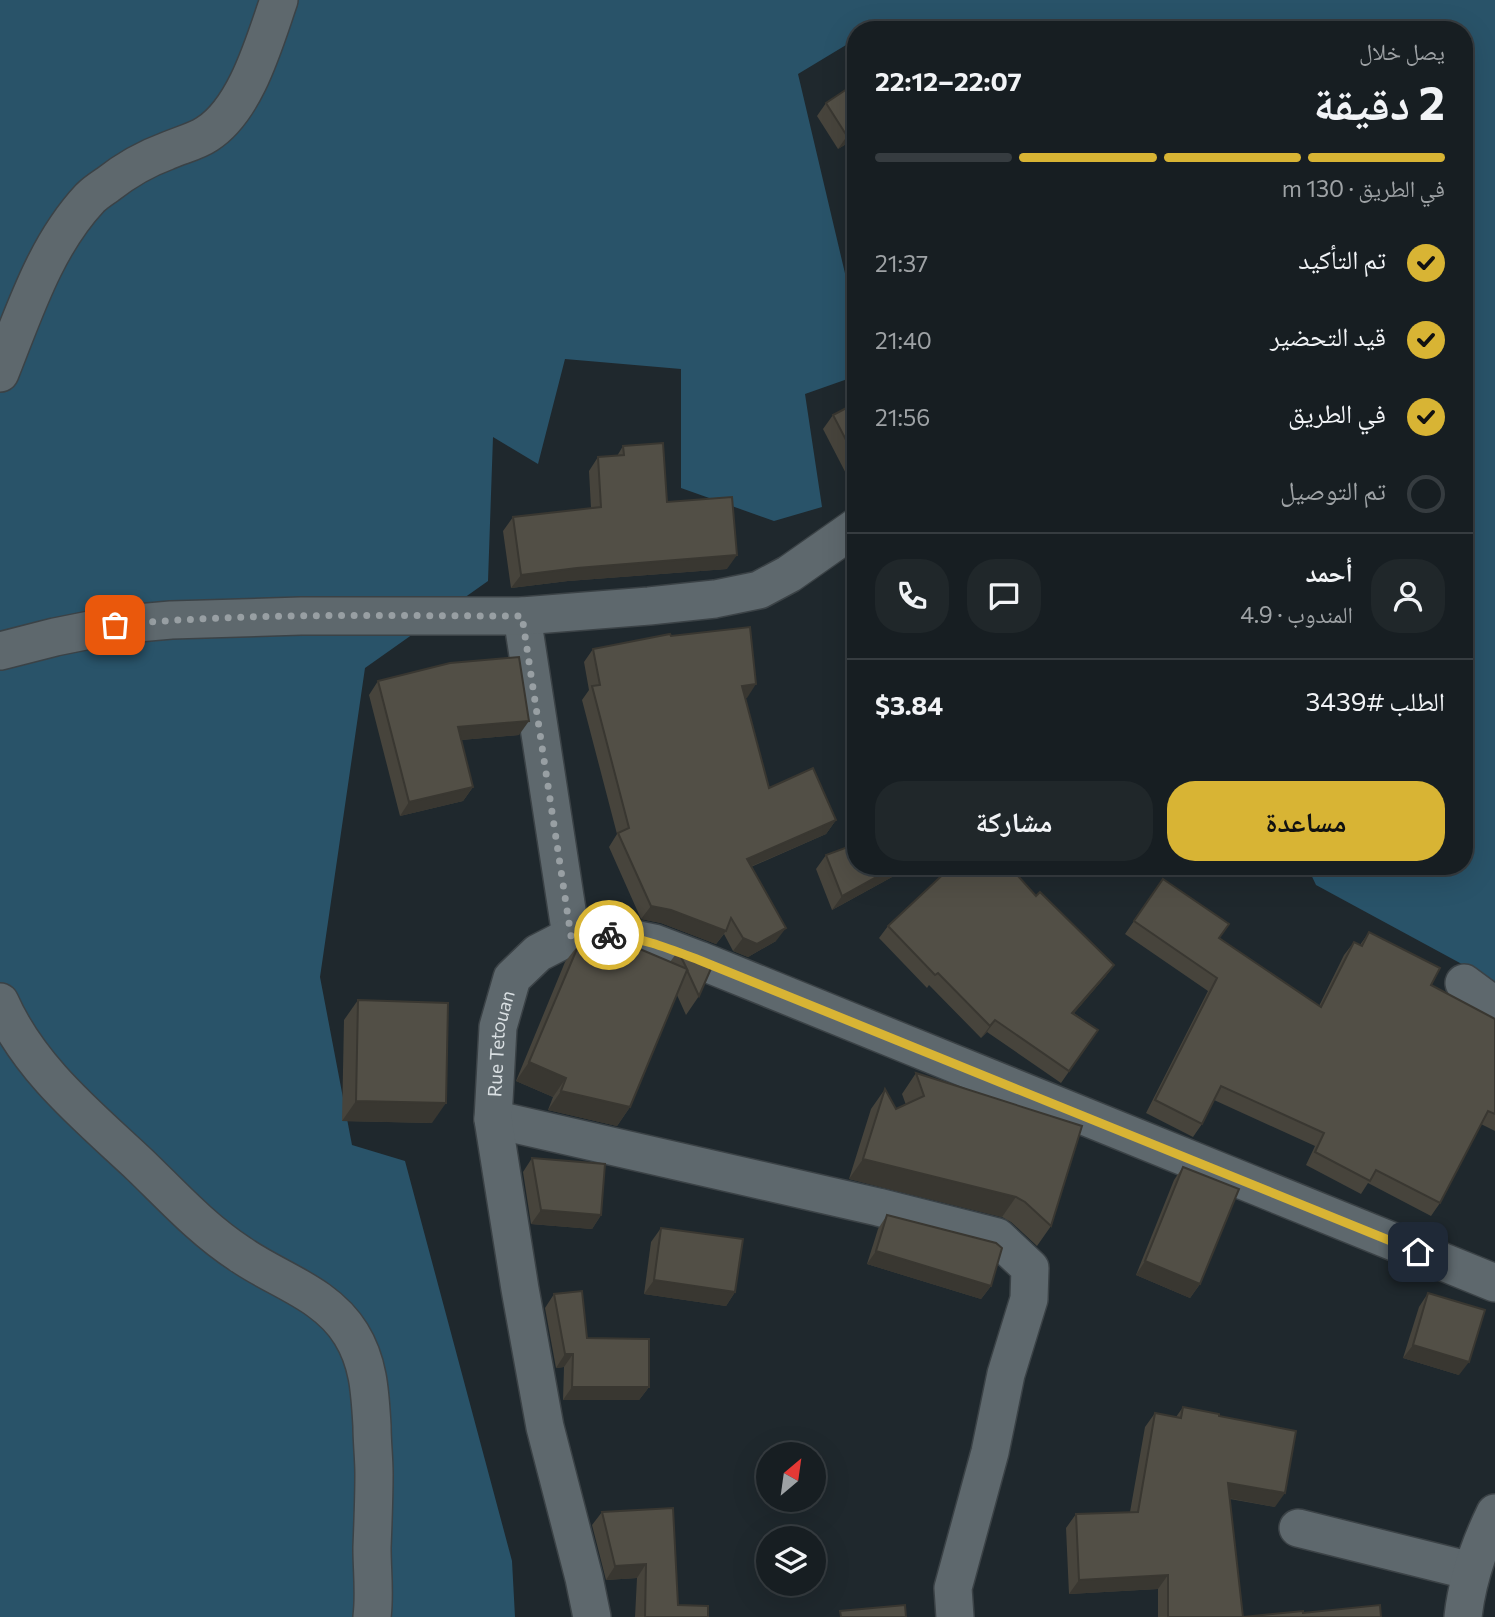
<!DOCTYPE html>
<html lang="ar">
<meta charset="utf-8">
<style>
:root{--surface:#171e22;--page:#20272a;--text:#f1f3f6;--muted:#9ea2a5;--line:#363c40;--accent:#d8b434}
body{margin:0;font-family:Commissioner,"Noto Naskh Arabic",sans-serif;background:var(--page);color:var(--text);direction:rtl;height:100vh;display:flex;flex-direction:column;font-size:26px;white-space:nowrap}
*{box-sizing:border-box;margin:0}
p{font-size:23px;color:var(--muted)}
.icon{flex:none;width:38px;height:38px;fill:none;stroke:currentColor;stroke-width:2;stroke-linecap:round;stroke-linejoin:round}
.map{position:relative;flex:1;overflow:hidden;direction:ltr}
.details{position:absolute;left:847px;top:21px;width:626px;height:854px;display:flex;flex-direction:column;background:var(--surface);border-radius:28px;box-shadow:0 7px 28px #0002,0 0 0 2px var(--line);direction:rtl}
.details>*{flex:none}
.needle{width:46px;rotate:29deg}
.buttons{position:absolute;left:756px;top:1442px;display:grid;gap:14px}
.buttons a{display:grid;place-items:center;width:70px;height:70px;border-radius:50%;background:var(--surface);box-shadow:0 7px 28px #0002,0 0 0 2px var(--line);font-size:35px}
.pin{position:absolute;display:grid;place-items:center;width:60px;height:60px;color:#fff;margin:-30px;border-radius:14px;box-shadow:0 4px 10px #0006}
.courier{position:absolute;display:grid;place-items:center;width:70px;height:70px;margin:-35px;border:5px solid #d8b434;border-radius:50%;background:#fff;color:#222;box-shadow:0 2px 9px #0007}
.summary em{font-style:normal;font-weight:700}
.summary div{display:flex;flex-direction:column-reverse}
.summary{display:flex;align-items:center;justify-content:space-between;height:119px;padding:0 28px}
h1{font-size:46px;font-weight:700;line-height:52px}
.bar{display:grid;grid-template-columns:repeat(4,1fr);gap:10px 7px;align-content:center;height:84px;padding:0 28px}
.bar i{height:9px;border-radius:5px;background:var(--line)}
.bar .current{background:var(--accent)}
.bar p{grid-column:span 4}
.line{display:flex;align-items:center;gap:18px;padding:0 28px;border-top:2px solid var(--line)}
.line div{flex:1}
.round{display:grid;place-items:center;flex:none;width:74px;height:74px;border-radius:28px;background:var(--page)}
ol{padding:0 28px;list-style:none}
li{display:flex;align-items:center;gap:21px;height:77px}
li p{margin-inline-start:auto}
li .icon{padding:7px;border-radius:50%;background:var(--accent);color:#111;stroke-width:4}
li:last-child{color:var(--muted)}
li i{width:38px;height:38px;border:4px solid var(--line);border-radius:50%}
.cta{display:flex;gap:14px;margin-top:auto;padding:14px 28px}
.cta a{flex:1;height:80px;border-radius:28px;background:var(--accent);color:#111;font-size:28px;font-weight:700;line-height:80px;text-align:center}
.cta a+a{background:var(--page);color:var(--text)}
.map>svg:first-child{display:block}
.forest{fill:#295369}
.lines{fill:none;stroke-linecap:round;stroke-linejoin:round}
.street-casing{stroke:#3b4246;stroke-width:40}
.street{stroke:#5e686d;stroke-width:37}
.wall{fill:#47443c}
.shaded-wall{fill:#393731}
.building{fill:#524f46;stroke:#393731;stroke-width:2}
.done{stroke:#989fa3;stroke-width:7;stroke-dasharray:0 12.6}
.route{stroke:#d8b434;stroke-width:9}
.labels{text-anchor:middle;stroke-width:5;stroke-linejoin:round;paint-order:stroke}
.street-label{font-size:19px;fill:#d9dfe2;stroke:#0c1012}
</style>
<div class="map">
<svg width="1495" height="1617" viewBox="0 0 1495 1617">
<rect width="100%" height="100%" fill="#1f282d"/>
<polygon class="forest" points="0,0 1495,0 1495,982 1316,885 1307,866 1465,866 1465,30 856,30 856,39 798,74 856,320 856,376 805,394 822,507 774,521 681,488 681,369 565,359 538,464 493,437 488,581 365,668 320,977 352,1145 405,1161 512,1561 515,1617 0,1617"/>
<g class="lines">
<g class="street-casing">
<g id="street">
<path d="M0 373C24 313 45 246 90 198 95 193 101 189 107 185 126 170 145 159 167 151 180 145 195 142 207 134 246 109 264 43 279 0"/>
<polyline points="522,616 571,936"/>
<polyline points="0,651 55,637 115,625 171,620 301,616 522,616 649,606 715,599 759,590 789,574 856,527"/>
<polyline points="1464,983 1495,1006"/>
<path d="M0 1002C30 1070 89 1117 141 1166 173 1197 203 1230 240 1254 277 1280 326 1293 351 1334 369 1363 370 1393 372 1426 372 1442 374 1458 374 1474 374 1498 373 1523 372 1548 372 1571 375 1594 372 1617"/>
<polyline points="493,1119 878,1207 997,1237 1030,1268 1029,1299 1006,1374 990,1452 953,1588 955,1617"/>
<polyline points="1298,1528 1471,1571"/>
<path id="s1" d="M592 1617 584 1578 545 1427 520 1289 493 1119 498 1027 512 978 538 953 571 936 597 934 620 936 654 943 699 960 1495 1283"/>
<path d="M1463 1617C1467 1580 1479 1546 1495 1513"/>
</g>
</g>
<use href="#street" class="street"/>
</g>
<g class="wall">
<polygon points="826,103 856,138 838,149 817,116"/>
<polygon points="856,403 856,488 854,489 823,429 833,415"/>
<polygon points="623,446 667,502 727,569 568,581 511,588 503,531 513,517 591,508 589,471 598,457 617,456"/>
<polygon points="671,636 747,698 745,698 769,788 836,820 826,834 751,867 776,941 748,957 733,951 724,934 716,944 661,923 641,919 609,847 617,834 582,700 589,690 584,662 593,649"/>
<polygon points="378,681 519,735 461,740 473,787 463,801 400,816 369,695"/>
<polygon points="826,855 856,866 900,866 892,877 832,910 816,869"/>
<polygon points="1163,879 1219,938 1319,1006 1344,955 1354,942 1360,945 1369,932 1431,985 1495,1019 1495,1131 1481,1124 1440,1203 1431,1216 1368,1183 1361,1194 1306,1165 1315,1146 1214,1100 1202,1124 1193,1137 1146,1113 1208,991 1125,934"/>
<polygon points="1036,896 1114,965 1105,977 1074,1013 1098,1030 1061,1083 987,1032 981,1038 929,985 927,988 879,938 888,926"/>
<polygon points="579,944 670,962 678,951 699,996 686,1015 677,995 630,1107 617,1126 548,1110 553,1097 516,1081 565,962"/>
<polygon points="358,1000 432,1123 342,1121 344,1020"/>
<polygon points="916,1073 1051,1226 1037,1246 1011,1222 1002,1217 849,1179 871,1109 885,1089 896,1109 906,1105 902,1094"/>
<polygon points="532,1158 601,1215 592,1229 531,1224 523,1172"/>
<polygon points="1183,1167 1200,1284 1190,1298 1136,1275 1174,1180"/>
<polygon points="887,1215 991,1286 981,1299 867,1264 878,1229"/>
<polygon points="661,1228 735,1292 726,1306 644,1294 651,1242"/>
<polygon points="1428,1293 1459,1375 1403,1358 1419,1307"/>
<polygon points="554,1294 587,1338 649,1387 639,1400 563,1400 564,1367 556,1368 545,1308"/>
<polygon points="1183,1407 1219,1416 1275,1507 1230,1499 1243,1617 1303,1613 1381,1617 1158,1617 1158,1589 1069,1594 1066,1528 1076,1514 1130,1512 1145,1427 1155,1413 1176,1417"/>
<polygon points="673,1508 678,1605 708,1617 635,1617 637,1578 606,1580 592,1525 602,1512"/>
</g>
<g class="shaded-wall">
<polygon points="856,131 856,138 838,149 847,136"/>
<polygon points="737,555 727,569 568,581 511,588 521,575 577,568"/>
<polygon points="756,684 747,698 732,699 742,686"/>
<polygon points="529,721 519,735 449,741 458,727"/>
<polygon points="473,787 463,801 400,816 409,802"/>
<polygon points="836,820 826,834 738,872 747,859"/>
<polygon points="896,866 900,866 892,877 832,910 842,896"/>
<polygon points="651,906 671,910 726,931 716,944 661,923 641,919"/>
<polygon points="786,928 776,941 748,957 733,951 743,938"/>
<polygon points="1114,965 1105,977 1064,1025 1072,1013"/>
<polygon points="995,1020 987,1032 981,1038 990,1026"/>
<polygon points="529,1062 566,1078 553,1097 516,1081"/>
<polygon points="561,1091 630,1107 617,1126 548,1110"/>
<polygon points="356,1101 446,1103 432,1123 342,1121"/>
<polygon points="863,1159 1016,1197 1002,1217 849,1179"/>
<polygon points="541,1210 601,1215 592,1229 531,1224"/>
<polygon points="876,1251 991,1286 981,1299 867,1264"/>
<polygon points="1145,1261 1200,1284 1190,1298 1136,1275"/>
<polygon points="654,1280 735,1292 726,1306 644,1294"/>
<polygon points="1413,1345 1469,1362 1459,1375 1403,1358"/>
<polygon points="565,1354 573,1354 564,1367 556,1368"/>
<polygon points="572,1387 649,1387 639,1400 563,1400"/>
<polygon points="1228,1483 1285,1493 1275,1507 1218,1496"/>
<polygon points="646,1564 637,1578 606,1580 615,1566"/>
<polygon points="1168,1575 1158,1589 1069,1594 1079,1580"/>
</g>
<g class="building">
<polygon points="856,83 856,131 847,136 826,103"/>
<polygon points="856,403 856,459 833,415"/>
<polygon points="663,443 667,502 732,497 737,555 577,568 521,575 513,517 601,507 598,457 624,455 623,446"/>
<polygon points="750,627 756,684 742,686 769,788 813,768 836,820 747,859 786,928 757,944 743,938 731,918 726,931 671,910 651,906 618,833 629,828 592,686 600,685 593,649 670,634 671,636"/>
<polygon points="519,657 529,721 458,727 473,787 409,802 378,681 450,663"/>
<polygon points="856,844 856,866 896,866 842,896 826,855"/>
<polygon points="952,866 1009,866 1036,896 1040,892 1114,965 1072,1013 1098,1030 1069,1071 995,1020 990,1026 938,973 935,975 888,926"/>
<polygon points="1163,879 1229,924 1219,938 1321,1007 1354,942 1362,946 1369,932 1440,968 1431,985 1495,1019 1495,1114 1488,1111 1440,1203 1376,1170 1370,1181 1315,1152 1324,1133 1221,1086 1202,1124 1155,1100 1217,978 1134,921"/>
<polygon points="609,936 687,969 678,951 713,964 699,996 687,970 630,1107 561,1091 566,1078 529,1062 579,944 590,938"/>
<polygon points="358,1000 448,1003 446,1103 356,1101"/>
<polygon points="916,1073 1082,1126 1051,1226 1025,1202 1016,1197 863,1159 885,1089 896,1109 924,1096"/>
<polygon points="532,1158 605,1164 601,1215 541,1210"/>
<polygon points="1183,1167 1239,1189 1200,1284 1145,1261"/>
<polygon points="887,1215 996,1243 1002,1248 991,1286 876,1251"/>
<polygon points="661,1228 743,1239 735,1292 654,1280"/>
<polygon points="582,1291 587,1338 649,1339 649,1387 572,1387 573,1354 565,1354 554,1294"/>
<polygon points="1428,1293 1485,1310 1469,1362 1413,1345"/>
<polygon points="1183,1407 1219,1414 1219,1416 1296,1431 1285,1493 1228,1483 1243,1617 1303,1611 1303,1613 1380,1605 1381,1617 1168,1617 1168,1575 1079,1580 1076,1514 1138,1512 1155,1413 1181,1418"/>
<polygon points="673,1508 678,1605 708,1606 708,1617 645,1617 646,1564 615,1566 602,1512"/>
<polygon points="905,1605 906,1617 841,1617 840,1611"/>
</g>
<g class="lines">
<path class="done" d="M115 625C250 612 387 616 522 616L571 936 609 935"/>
<path class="route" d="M609 935C641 937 670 949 699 960L1418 1252"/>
</g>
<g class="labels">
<g class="street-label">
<text dy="7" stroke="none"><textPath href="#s1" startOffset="584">Rue Tetouan</textPath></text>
</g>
</g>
</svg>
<div class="buttons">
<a><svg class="needle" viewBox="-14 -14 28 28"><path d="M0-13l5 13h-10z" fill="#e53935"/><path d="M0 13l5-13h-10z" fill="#9ea2a5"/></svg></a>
<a><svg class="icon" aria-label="layers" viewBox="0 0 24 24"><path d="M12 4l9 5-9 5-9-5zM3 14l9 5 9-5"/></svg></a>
</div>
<div class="pin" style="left:115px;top:625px;background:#ea580c"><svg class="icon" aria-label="bag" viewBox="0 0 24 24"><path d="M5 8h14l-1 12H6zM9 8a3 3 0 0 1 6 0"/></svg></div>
<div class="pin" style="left:1418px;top:1252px;background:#1f2937"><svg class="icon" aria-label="home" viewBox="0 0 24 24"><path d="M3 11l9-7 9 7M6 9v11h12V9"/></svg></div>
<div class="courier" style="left:609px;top:935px"><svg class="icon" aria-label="bike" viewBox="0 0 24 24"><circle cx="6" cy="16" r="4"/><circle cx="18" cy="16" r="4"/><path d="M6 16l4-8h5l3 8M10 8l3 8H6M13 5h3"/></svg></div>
<section class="details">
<div class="summary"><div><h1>2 دقيقة</h1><p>يصل خلال</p></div><em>22:07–22:12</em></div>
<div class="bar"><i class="current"></i><i class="current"></i><i class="current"></i><i></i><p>في الطريق · 130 m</p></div>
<ol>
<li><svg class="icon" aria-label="check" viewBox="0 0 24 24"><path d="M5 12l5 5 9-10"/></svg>تم التأكيد<p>21:37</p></li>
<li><svg class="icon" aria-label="check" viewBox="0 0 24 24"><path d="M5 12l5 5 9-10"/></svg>قيد التحضير<p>21:40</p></li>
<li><svg class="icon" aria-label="check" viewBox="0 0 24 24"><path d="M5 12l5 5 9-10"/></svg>في الطريق<p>21:56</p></li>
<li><i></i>تم التوصيل</li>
</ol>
<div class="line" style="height:126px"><a class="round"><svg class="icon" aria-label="person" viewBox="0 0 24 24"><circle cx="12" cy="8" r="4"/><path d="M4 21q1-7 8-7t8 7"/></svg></a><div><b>أحمد</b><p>المندوب · 4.9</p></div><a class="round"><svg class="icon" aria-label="chat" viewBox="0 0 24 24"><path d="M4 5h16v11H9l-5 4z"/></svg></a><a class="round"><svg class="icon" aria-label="phone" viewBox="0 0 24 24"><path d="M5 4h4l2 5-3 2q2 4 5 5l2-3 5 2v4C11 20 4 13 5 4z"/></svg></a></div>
<div class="line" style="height:91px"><div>الطلب #3439</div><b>$3.84</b></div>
<div class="cta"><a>مساعدة</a><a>مشاركة</a></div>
</section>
</div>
